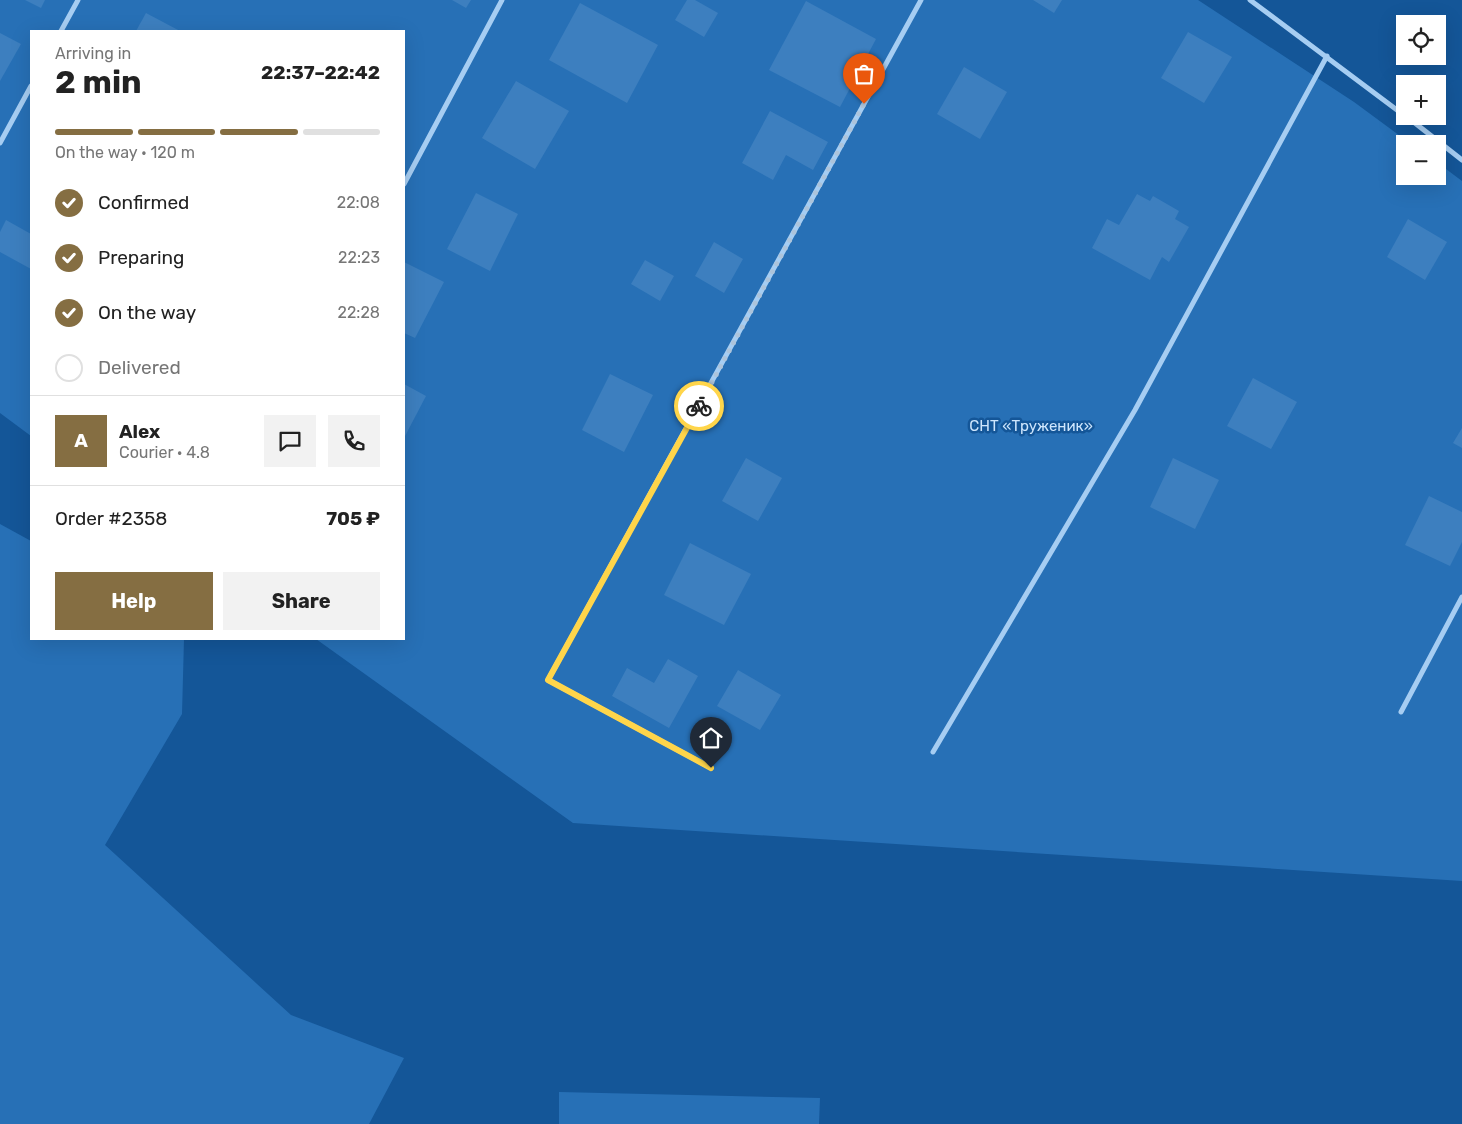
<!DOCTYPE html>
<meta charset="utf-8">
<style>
:root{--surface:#fff;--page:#f2f2f2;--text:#222;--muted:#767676;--line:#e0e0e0;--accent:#856e42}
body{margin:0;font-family:Rubik,sans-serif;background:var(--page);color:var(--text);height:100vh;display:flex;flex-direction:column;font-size:19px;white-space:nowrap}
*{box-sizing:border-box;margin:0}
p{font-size:16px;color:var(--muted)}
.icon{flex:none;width:28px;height:28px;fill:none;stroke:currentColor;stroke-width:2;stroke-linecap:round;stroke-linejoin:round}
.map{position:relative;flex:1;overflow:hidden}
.panel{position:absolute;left:30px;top:30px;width:375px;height:610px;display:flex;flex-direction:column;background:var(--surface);border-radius:0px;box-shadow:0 5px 20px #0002}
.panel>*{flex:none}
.tools{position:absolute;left:1396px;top:15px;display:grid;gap:10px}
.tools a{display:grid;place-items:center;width:50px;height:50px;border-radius:0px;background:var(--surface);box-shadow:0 5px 20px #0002;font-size:25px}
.pin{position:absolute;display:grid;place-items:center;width:42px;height:42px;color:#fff;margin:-51px -21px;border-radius:50% 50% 50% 0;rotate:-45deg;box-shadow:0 0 5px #0007}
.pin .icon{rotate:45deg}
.courier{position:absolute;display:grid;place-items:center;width:50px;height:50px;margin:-25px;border:4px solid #ffd54a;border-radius:50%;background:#fff;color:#222;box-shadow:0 1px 6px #0007}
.headline em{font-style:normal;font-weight:700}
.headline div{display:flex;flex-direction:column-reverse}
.headline{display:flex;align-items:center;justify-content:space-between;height:85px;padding:0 25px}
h1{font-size:32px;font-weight:700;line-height:38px}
.bar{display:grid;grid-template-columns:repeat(4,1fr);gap:8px 5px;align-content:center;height:60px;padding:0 25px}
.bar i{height:6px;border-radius:4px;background:var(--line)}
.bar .current{background:var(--accent)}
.bar p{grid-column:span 4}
.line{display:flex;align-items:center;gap:12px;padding:0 25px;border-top:1px solid var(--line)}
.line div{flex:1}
.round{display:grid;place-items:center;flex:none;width:52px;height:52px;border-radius:0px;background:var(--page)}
ol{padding:0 25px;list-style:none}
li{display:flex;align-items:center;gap:15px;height:55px}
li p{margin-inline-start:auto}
li .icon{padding:5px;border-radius:50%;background:var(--accent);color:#fff;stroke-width:4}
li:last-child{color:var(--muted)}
li i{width:28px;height:28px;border:2px solid var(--line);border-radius:50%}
.primary-button{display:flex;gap:10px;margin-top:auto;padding:10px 25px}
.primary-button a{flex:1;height:58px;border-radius:0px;background:var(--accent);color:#fff;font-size:20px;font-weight:700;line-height:58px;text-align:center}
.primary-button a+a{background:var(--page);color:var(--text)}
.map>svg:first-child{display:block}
.green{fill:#2770b6}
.building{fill:#3d7fbf}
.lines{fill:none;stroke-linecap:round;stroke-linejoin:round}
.minor{stroke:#a6cdf2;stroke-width:5}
.done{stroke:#adc4db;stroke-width:5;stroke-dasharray:0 9}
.route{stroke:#ffd54a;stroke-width:6}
.labels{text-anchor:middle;stroke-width:5;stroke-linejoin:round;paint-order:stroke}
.park-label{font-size:15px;fill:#cee6fd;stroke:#145698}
</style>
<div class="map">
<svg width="1462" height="1124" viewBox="0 0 1462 1124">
<rect width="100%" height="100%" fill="#145698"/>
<g class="green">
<polygon points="0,0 1198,0 1354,102 1411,144 1405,144 1405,176 1438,176 1438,163 1462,181 1462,881 573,823 316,639 404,639 404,31 31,31 31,436 0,413"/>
<polygon points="0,524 31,541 31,639 184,639 182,714 105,845 291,1015 404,1058 369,1124 0,1124"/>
<polygon points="559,1092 820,1098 819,1124 559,1124"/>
</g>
<g class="building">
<polygon points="25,0 45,0 41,8"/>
<polygon points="452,0 471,0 466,8"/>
<polygon points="687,0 695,0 718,13 704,37 675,20"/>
<polygon points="1033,0 1062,0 1054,13"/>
<polygon points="806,1 876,39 840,107 769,70"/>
<polygon points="580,3 658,45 627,103 549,60"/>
<polygon points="146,13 180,31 136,31"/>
<polygon points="1188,32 1232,57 1204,103 1161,78"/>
<polygon points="0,33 21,44 0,81"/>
<polygon points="964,67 1007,92 980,139 937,114"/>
<polygon points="516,81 569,111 535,169 482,138"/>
<polygon points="770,111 828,142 813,170 786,155 773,180 742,163"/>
<polygon points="476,193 518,214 490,271 447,249"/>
<polygon points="1137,194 1150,201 1153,196 1179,211 1175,219 1189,227 1169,262 1162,257 1150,280 1092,248 1107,219 1119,225"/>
<polygon points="1408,219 1447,242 1425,280 1387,257"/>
<polygon points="6,220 31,234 31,269 0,252 0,232"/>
<polygon points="714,242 743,259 724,293 695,276"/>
<polygon points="645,260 674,276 660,301 631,284"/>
<polygon points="404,262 444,282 415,338 404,333"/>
<polygon points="610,374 653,395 624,452 582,430"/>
<polygon points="1253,378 1297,402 1271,449 1227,426"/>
<polygon points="404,384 426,396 404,438"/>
<polygon points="1462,428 1462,448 1453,443"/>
<polygon points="746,458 782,478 758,521 722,501"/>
<polygon points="1173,458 1219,480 1195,529 1150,507"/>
<polygon points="1429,496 1462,512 1462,542 1450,566 1405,545"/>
<polygon points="690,543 751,574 724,625 664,595"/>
<polygon points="668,659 698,676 669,728 612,696 627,668 654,683"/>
<polygon points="738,670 781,695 760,730 717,706"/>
</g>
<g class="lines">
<g class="minor">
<polyline points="1250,0 1405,116"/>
<polyline points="61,31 78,0"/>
<polyline points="1406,116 1462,160"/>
<polyline points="0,143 31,86"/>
<polyline points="404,184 502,0"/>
<polyline points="1401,712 1462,597"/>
<polyline points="933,752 1135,410 1327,56"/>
<polyline points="711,768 548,680 921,0"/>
</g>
</g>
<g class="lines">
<polyline class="done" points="699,406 864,104"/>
<polyline class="route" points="699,406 548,680 711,768"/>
</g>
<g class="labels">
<g class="park-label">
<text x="1031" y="431">СНТ «Труженик»</text>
</g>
</g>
</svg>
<div class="tools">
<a><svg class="icon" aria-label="locate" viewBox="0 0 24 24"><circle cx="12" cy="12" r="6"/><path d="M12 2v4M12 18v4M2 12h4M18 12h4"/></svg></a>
<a>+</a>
<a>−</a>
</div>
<div class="pin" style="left:864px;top:104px;background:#ea580c"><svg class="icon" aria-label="bag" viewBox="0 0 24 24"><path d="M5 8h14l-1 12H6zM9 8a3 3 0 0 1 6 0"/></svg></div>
<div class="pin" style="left:711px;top:768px;background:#1f2937"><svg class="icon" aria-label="home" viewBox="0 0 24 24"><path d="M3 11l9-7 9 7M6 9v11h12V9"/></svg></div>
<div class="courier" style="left:699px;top:406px"><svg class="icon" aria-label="bike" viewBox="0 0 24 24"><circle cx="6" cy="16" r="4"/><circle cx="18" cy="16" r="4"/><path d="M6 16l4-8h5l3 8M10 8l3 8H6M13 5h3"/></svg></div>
<section class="panel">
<div class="headline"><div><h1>2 min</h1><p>Arriving in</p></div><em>22:37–22:42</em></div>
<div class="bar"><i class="current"></i><i class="current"></i><i class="current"></i><i></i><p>On the way · 120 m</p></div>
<ol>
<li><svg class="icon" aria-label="check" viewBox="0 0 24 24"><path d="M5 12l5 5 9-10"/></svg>Confirmed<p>22:08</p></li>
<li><svg class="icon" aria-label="check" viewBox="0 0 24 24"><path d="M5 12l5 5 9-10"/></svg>Preparing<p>22:23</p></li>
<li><svg class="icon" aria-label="check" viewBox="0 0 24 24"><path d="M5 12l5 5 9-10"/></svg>On the way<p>22:28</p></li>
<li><i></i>Delivered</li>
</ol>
<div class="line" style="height:90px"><b class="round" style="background:var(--accent);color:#fff">A</b><div><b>Alex</b><p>Courier · 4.8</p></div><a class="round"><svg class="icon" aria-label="chat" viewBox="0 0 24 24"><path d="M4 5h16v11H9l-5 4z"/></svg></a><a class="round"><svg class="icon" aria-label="phone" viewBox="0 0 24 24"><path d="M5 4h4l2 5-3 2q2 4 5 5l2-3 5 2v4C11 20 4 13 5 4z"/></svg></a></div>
<div class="line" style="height:65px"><div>Order #2358</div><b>705 ₽</b></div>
<div class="primary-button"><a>Help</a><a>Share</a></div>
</section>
</div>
